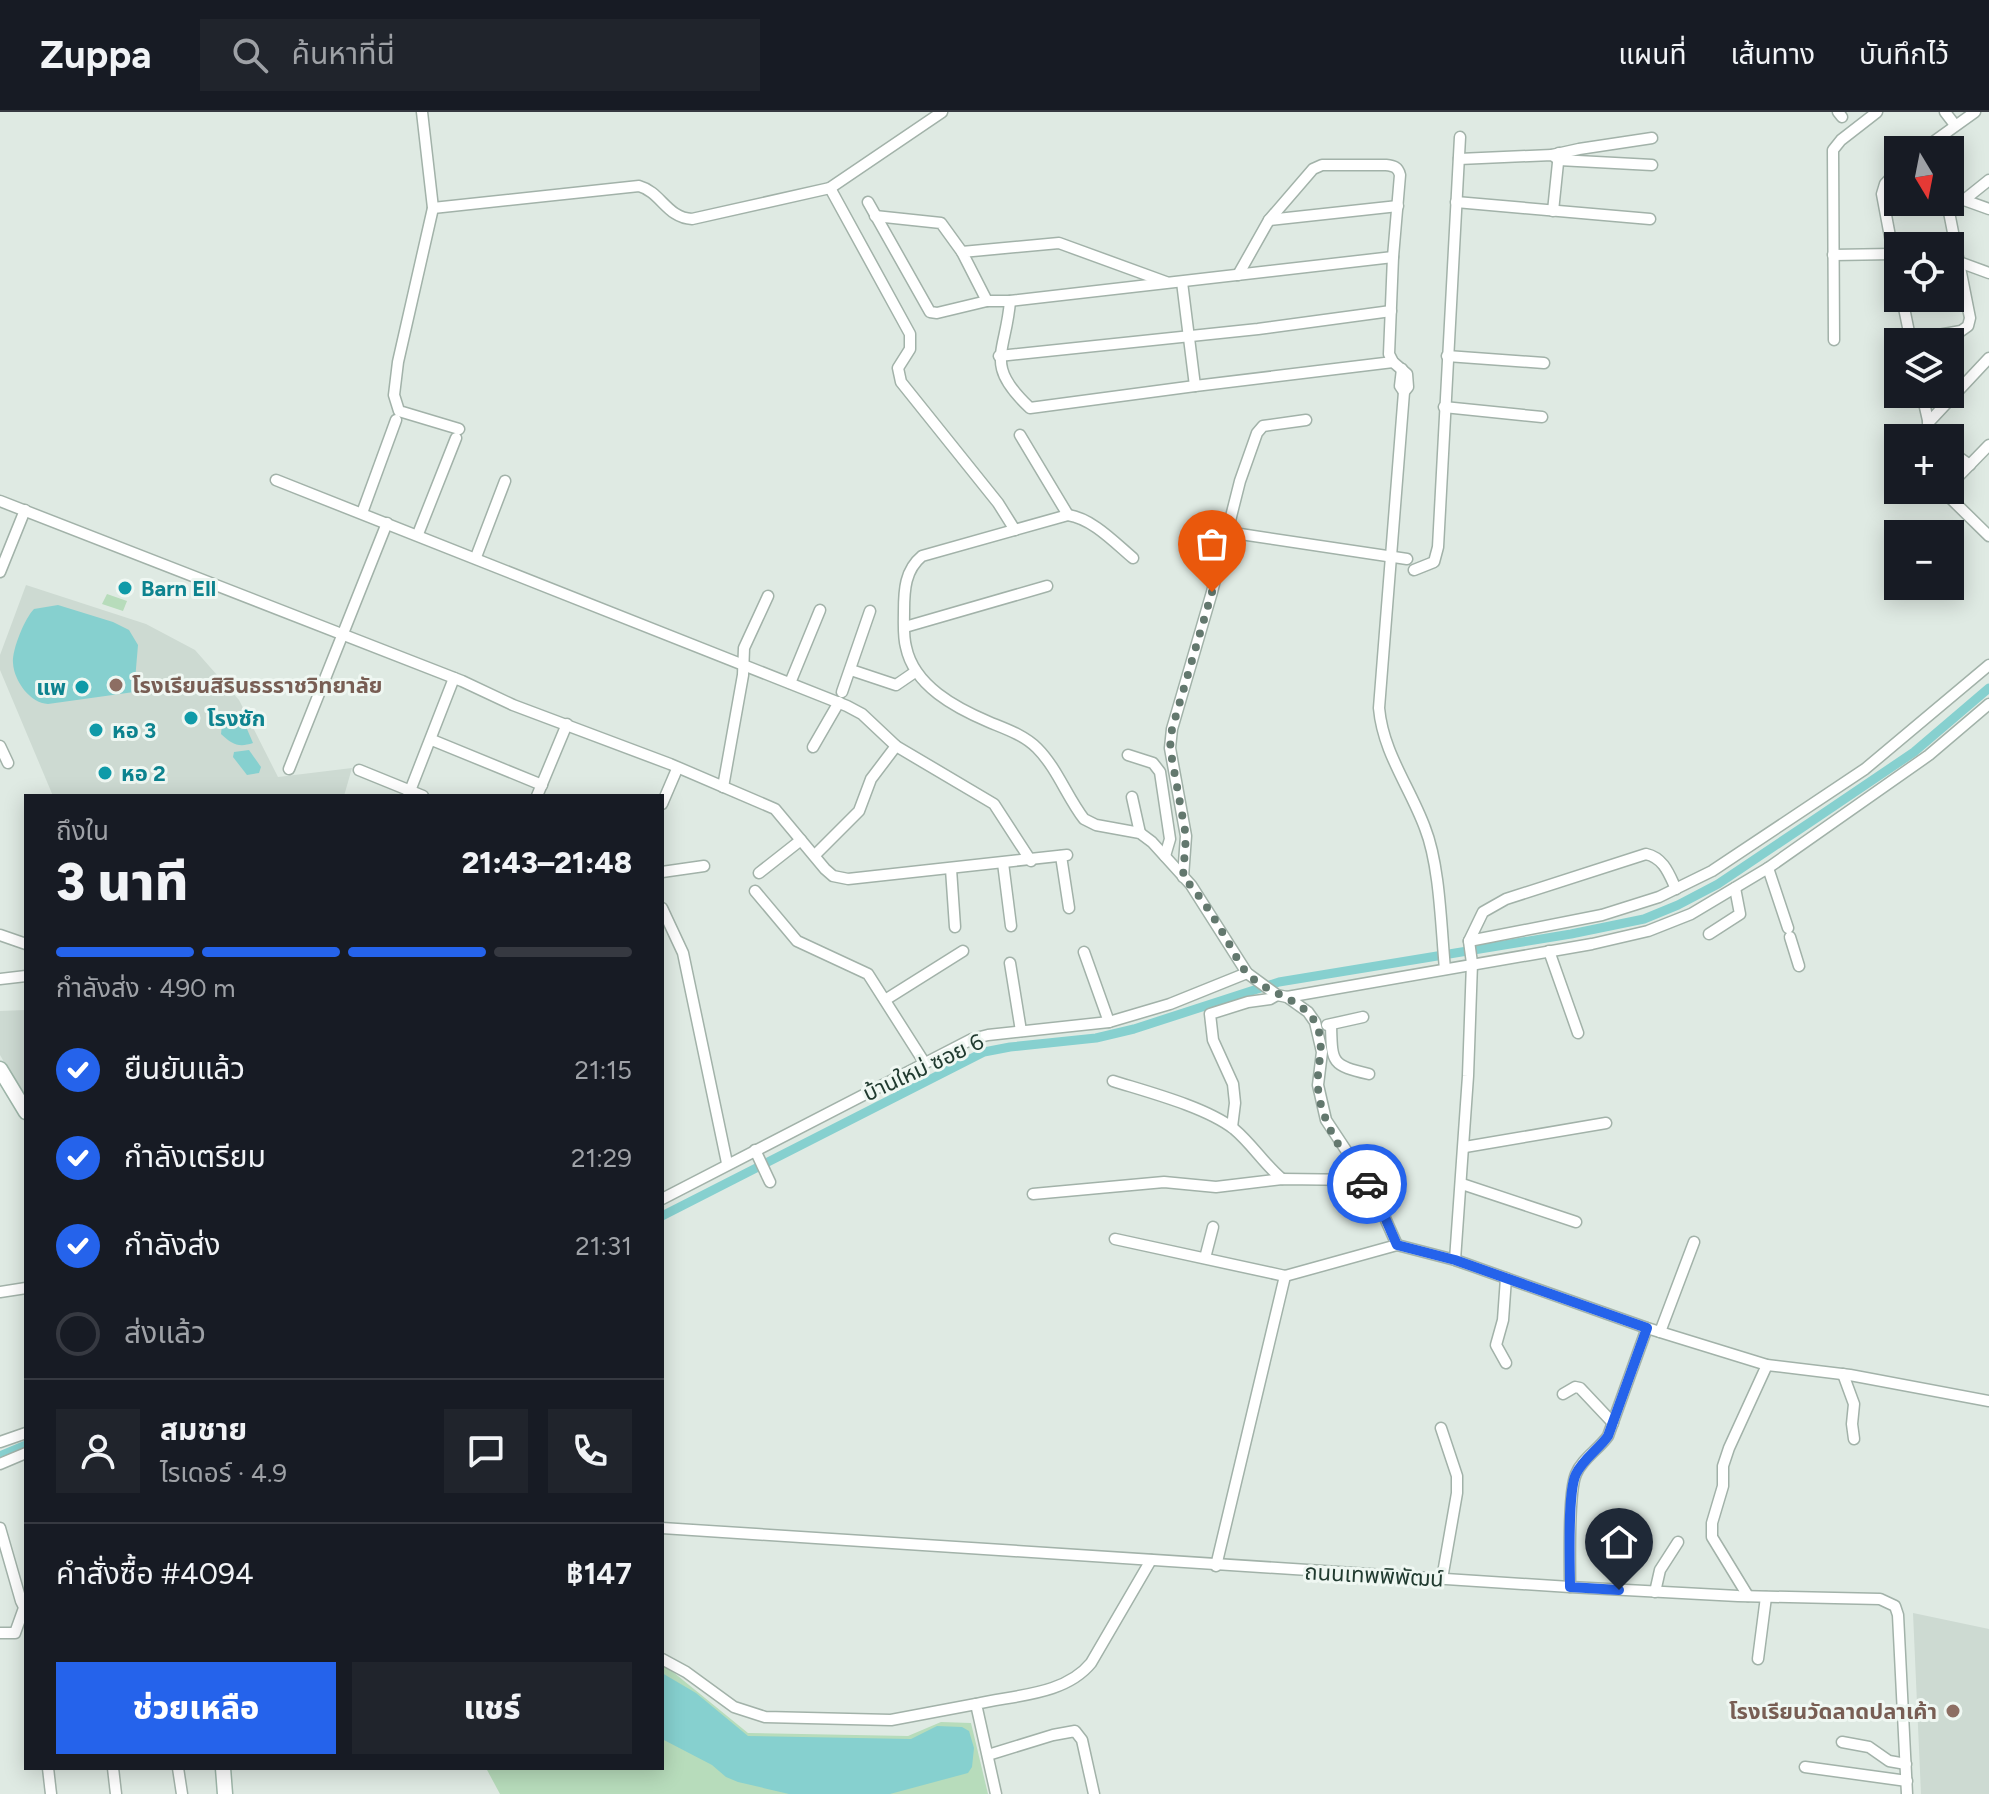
<!DOCTYPE html>
<html lang="th">
<meta charset="utf-8">
<style>
:root{--surface:#171b24;--page:#20242c;--text:#f1f3f6;--muted:#9ea1a6;--line:#363941;--accent:#2563eb}
body{margin:0;font-family:Figtree,"Noto Sans Thai",sans-serif;background:var(--page);color:var(--text);height:100vh;display:flex;flex-direction:column;font-size:30px;white-space:nowrap}
*{box-sizing:border-box;margin:0}
p{font-size:26px;color:var(--muted)}
.icon{flex:none;width:44px;height:44px;fill:none;stroke:currentColor;stroke-width:2;stroke-linecap:round;stroke-linejoin:round}
.map{position:relative;flex:1;overflow:hidden}
.details{position:absolute;left:24px;top:682px;width:640px;height:976px;display:flex;flex-direction:column;background:var(--surface);border-radius:0px;box-shadow:0 4px 20px #0003}
.details>*{flex:none}
.needle{width:52px;rotate:170deg}
.tools{position:absolute;left:1884px;top:24px;display:grid;gap:16px}
.tools a{display:grid;place-items:center;width:80px;height:80px;border-radius:0px;background:var(--surface);box-shadow:0 4px 20px #0003;font-size:40px}
.pin{position:absolute;display:grid;place-items:center;width:68px;height:68px;color:#fff;margin:-82px -34px;border-radius:50% 50% 50% 0;rotate:-45deg;box-shadow:0 0 8px #0007}
.pin .icon{rotate:45deg}
.courier{position:absolute;display:grid;place-items:center;width:80px;height:80px;margin:-40px;border:6px solid #2563eb;border-radius:50%;background:#fff;color:#222;box-shadow:0 2px 10px #0007}
.head em{font-style:normal;font-weight:800}
.head div{display:flex;flex-direction:column-reverse}
.head{display:flex;align-items:center;justify-content:space-between;height:136px;padding:0 32px}
h1{font-size:52px;font-weight:800;line-height:60px}
.bar{display:grid;grid-template-columns:repeat(4,1fr);gap:12px 8px;align-content:center;height:96px;padding:0 32px}
.bar i{height:10px;border-radius:6px;background:var(--line)}
.bar .selected{background:var(--accent)}
.bar p{grid-column:span 4}
.line{display:flex;align-items:center;gap:20px;padding:0 32px;border-top:2px solid var(--line)}
.line div{flex:1}
.round{display:grid;place-items:center;flex:none;width:84px;height:84px;border-radius:0px;background:var(--page)}
ol{padding:0 32px;list-style:none}
li{display:flex;align-items:center;gap:24px;height:88px}
li p{margin-inline-start:auto}
li .icon{padding:8px;border-radius:50%;background:var(--accent);color:#fff;stroke-width:4}
li:last-child{color:var(--muted)}
li i{width:44px;height:44px;border:4px solid var(--line);border-radius:50%}
.button{display:flex;gap:16px;margin-top:auto;padding:16px 32px}
.button a{flex:1;height:92px;border-radius:0px;background:var(--accent);color:#fff;font-size:32px;font-weight:800;line-height:92px;text-align:center}
.button a+a{background:var(--page);color:var(--text)}
header{display:flex;align-items:center;gap:48px;box-sizing:border-box;height:112px;padding:0 40px;background:var(--surface);border-bottom:2px solid var(--line)}
header strong{font-size:38px}
nav{display:flex;gap:44px;margin-inline-start:auto;font-size:28px}
.search{width:560px;height:72px;background:var(--page);display:flex;align-items:center;gap:20px;box-sizing:border-box;padding:0 28px;border-radius:0px;color:var(--muted);font-size:30px}
.map>svg:first-child{display:block}
.built{fill:#cddad2}
.green{fill:#b7dcbb}
.water{fill:#86d0cf}
.lines{fill:none;stroke-linecap:round;stroke-linejoin:round}
.canal{stroke:#86d0cf;stroke-width:9}
.minor-casing{stroke:#a2b2a9;stroke-width:13}
.secondary-casing{stroke:#9eb6a9;stroke-width:17}
.minor{stroke:#fff;stroke-width:10}
.secondary{stroke:#fff;stroke-width:14}
.done{stroke:#63786e;stroke-width:8;stroke-dasharray:0 14.4}
.route{stroke:#2563eb;stroke-width:10}
.culture-dot{fill:#0f9aa8;stroke:#eff7f2;stroke-width:3}
.education-dot{fill:#8d6e63;stroke:#eff7f2;stroke-width:3}
.labels{text-anchor:middle;stroke-width:6;stroke-linejoin:round;paint-order:stroke}
.culture-label{font-size:22px;font-weight:bold;fill:#0d838f;stroke:#eff7f2;text-anchor:start}
.education-label{font-size:22px;font-weight:bold;fill:#785e54;stroke:#eff7f2;text-anchor:start}
.street-label{font-size:22px;fill:#203a2f;stroke:#eff7f2}
</style>
<header>
<strong>Zuppa</strong>
<div class="search"><svg class="icon" aria-label="search" viewBox="0 0 24 24"><circle cx="10" cy="10" r="6"/><path d="M15 15l6 6"/></svg>ค้นหาที่นี่</div>
<nav><a>แผนที่</a><a>เส้นทาง</a><a>บันทึกไว้</a></nav>
</header>
<div class="map">
<svg width="1989" height="1682" viewBox="0 0 1989 1682">
<rect width="100%" height="100%" fill="#dfeae3"/>
<g class="built">
<polygon points="26,473 146,512 195,538 239,588 278,665 352,656 344,684 53,684 0,558 0,543"/>
<polygon points="26,898 26,988 0,943 0,899"/>
<polygon points="1913,1501 1989,1517 1989,1682 1921,1682"/>
</g>
<g class="green">
<polygon points="107,482 127,489 123,499 102,492"/>
<polygon points="662,1551 748,1621 908,1624 941,1610 971,1611 988,1682 500,1682 486,1656 662,1656"/>
</g>
<g class="water">
<path d="M58 493 113 510 129 518 138 533 134 580 48 592C30 591 14 569 13 551 12 537 25 506 34 497Z"/>
<path d="M229 599 244 610 253 631C238 636 232 632 221 622L223 604Z"/>
<polygon points="249,638 261,655 259,661 247,663 233,645 234,640"/>
<polygon points="662,1561 696,1581 748,1624 911,1627 937,1614 962,1615 969,1619 974,1636 972,1655 968,1661 890,1682 789,1682 738,1670 726,1665 712,1653 662,1627"/>
</g>
<g class="lines">
<g class="canal">
<polyline points="662,1104 984,940 1010,935 1096,926 1134,917 1279,870 1571,822 1644,807 1678,793 1718,772 1812,709 1914,640 1989,576"/>
<polyline points="0,1344 26,1333"/>
</g>
<g class="minor-casing">
<g id="minor">
<polyline points="422,0 433,96 398,250 394,283 399,299 459,317"/>
<polyline points="1838,0 1842,5"/>
<polyline points="1945,0 1955,13"/>
<polyline points="1922,38 1975,0"/>
<polyline points="1552,43 1579,37 1652,26"/>
<polyline points="1459,47 1552,43 1559,48 1652,53"/>
<polyline points="1898,58 1885,72 1882,82 1898,167"/>
<polyline points="830,76 910,222 910,237 898,256 901,270 998,391 1015,418"/>
<polyline points="1950,83 1989,97"/>
<polyline points="1964,88 1989,68"/>
<polyline points="868,90 930,200 937,201 987,189"/>
<polyline points="1456,90 1650,107"/>
<path d="M433 96 639 74C661 80 667 106 692 107L830 76 942 0"/>
<polyline points="1553,99 1559,41"/>
<polyline points="875,104 941,111 962,140"/>
<polyline points="1269,108 1398,94"/>
<polyline points="1833,143 1893,142"/>
<polyline points="1959,150 1989,161"/>
<path d="M1238 163 1269 108 1313 57 1322 53H1386C1394 54 1398 55 1400 63L1393 145 1389 242 1393 250 1407 262 1408 275 1404 280 1379 596C1383 641 1410 675 1425 716 1440 754 1441 816 1445 857"/>
<path d="M1166 170 1059 131 962 140 987 189H1010C1006 241 983 252 1030 296L1195 274"/>
<polyline points="1182,170 1195,274 1393,250"/>
<polyline points="1902,186 1911,230"/>
<polyline points="1010,189 1393,145"/>
<polyline points="1834,228 1833,38 1841,28 1877,0"/>
<polyline points="1910,228 1961,219 1968,214 1970,206 1947,90"/>
<polyline points="999,244 1258,217 1391,199"/>
<polyline points="1447,244 1544,251"/>
<polyline points="1402,257 1400,274 1404,280"/>
<polyline points="1922,282 1932,326"/>
<polyline points="1444,295 1542,305"/>
<polyline points="1928,311 1989,246"/>
<polyline points="1020,323 1068,403"/>
<polyline points="1950,339 1970,353"/>
<polyline points="276,368 847,594 862,602 896,634 994,692 1031,749"/>
<polyline points="1950,373 1989,333"/>
<polyline points="1942,378 1989,424"/>
<polyline points="0,389 462,569 513,593 670,652 775,697 825,757 833,764 848,767 1067,743"/>
<polyline points="362,401 396,308"/>
<polyline points="1227,420 1407,447"/>
<polyline points="418,422 456,326"/>
<polyline points="476,445 505,369"/>
<path d="M1133 446C1114 430 1093 407 1068 403L922 444C905 458 904 478 904 499 904 511 903 524 906 535 914 574 956 596 989 610 1006 617 1024 623 1037 636 1057 656 1067 685 1084 707L1096 713 1140 721 1152 730 1191 773 1247 861 1277 883 1287 885 1592 832 1648 819 1691 802 1768 756 1929 643 1989 592"/>
<polyline points="1414,458 1434,450 1438,435 1460,25"/>
<polyline points="0,460 25,398"/>
<polyline points="905,515 1047,474"/>
<polyline points="851,558 896,573 915,560"/>
<polyline points="790,571 820,498"/>
<polyline points="842,580 870,499"/>
<polyline points="432,628 542,673"/>
<polyline points="0,634 8,651"/>
<polyline points="813,635 839,590"/>
<polyline points="1128,643 1153,651 1160,660 1170,727 1165,744"/>
<polyline points="289,657 387,411"/>
<polyline points="359,658 423,684"/>
<polyline points="723,675 743,563 744,536 768,484"/>
<polyline points="408,684 454,566"/>
<polyline points="537,684 567,612"/>
<polyline points="1132,685 1140,721"/>
<polyline points="662,692 677,657"/>
<polyline points="815,743 859,699 871,667 896,634"/>
<polyline points="1061,744 1069,796"/>
<polyline points="1003,751 1011,814"/>
<polyline points="1768,756 1788,816"/>
<polyline points="951,757 955,815"/>
<polyline points="662,760 704,754"/>
<polyline points="759,761 801,728"/>
<polyline points="1183,765 1186,724 1170,636 1172,617 1212,480 1240,369 1257,321 1263,314 1306,308"/>
<polyline points="755,779 797,829 868,862 924,950"/>
<polyline points="662,796 683,841 727,1051"/>
<polyline points="1709,822 1740,802 1735,776"/>
<polyline points="0,823 26,832"/>
<polyline points="1790,825 1799,854"/>
<polyline points="1469,829 1602,803 1659,785 1712,759 1865,657 1989,553"/>
<polyline points="1549,839 1578,921"/>
<polyline points="1084,840 1109,910"/>
<polyline points="1010,851 1021,919"/>
<polyline points="0,867 26,864"/>
<polyline points="1287,885 1308,900 1315,910 1322,940 1318,973 1326,1008 1373,1079 1397,1133"/>
<polyline points="885,888 963,839"/>
<polyline points="1327,913 1363,905"/>
<path d="M1331 913C1332 951 1331 953 1369 962"/>
<path d="M1113 969C1148 980 1206 995 1234 1017 1252 1032 1264 1052 1282 1067"/>
<polyline points="1232,1015 1235,991 1233,972 1213,928 1210,902 1248,890 1270,887 1277,883"/>
<polyline points="1465,1035 1606,1011"/>
<polyline points="755,1038 770,1070"/>
<polyline points="1462,1072 1576,1110"/>
<polyline points="1033,1082 1164,1070 1216,1075 1282,1067 1363,1068"/>
<polyline points="662,1087 972,927 988,923 1109,910 1170,892 1247,861"/>
<polyline points="1115,1127 1285,1164 1397,1133 1455,1148 1647,1216 1767,1253 1850,1263 1989,1289"/>
<polyline points="1205,1146 1213,1115"/>
<path d="M1455 1148 1468 964 1472 851 1469 829 1483 800 1506 787 1646 742C1664 746 1669 762 1676 777"/>
<polyline points="1506,1166 1503,1208 1496,1233 1506,1251"/>
<polyline points="0,1180 26,1176"/>
<polyline points="1660,1220 1694,1130"/>
<polyline points="1843,1262 1854,1292 1852,1312 1854,1327"/>
<polyline points="1563,1282 1575,1275 1580,1276 1613,1311"/>
<polyline points="1441,1316 1457,1364 1457,1381 1442,1467"/>
<polyline points="0,1330 26,1321"/>
<polyline points="0,1352 26,1341"/>
<polyline points="0,1416 21,1489 26,1499"/>
<polyline points="662,1416 1570,1475 1738,1484 1880,1487 1895,1494 1898,1503 1907,1682"/>
<polyline points="1216,1454 1285,1164"/>
<path d="M1570 1475C1570 1451 1568 1380 1576 1362 1582 1347 1599 1337 1608 1324L1647 1216"/>
<polyline points="1655,1480 1660,1458 1678,1430"/>
<polyline points="1748,1484 1712,1425 1712,1411 1723,1374 1723,1354 1729,1336 1767,1253"/>
<polyline points="0,1521 15,1521 24,1496"/>
<polyline points="662,1547 686,1560 734,1595 765,1605 891,1608 976,1592"/>
<polyline points="1758,1547 1766,1485"/>
<polyline points="1842,1630 1869,1635 1889,1649 1906,1652"/>
<polyline points="988,1643 1053,1623 1075,1619 1082,1628 1094,1682"/>
<polyline points="1805,1655 1907,1669"/>
<polyline points="48,1656 51,1682"/>
<polyline points="113,1656 116,1682"/>
<polyline points="178,1656 182,1682"/>
<path d="M996 1682 976 1592C1015 1583 1065 1583 1091 1551L1151 1448"/>
</g>
</g>
<g class="secondary-casing">
<g id="secondary">
<polyline points="0,957 26,1000"/>
<polyline points="223,1656 225,1682"/>
</g>
</g>
<use href="#minor" class="minor"/>
<use href="#secondary" class="secondary"/>
</g>
<g class="lines">
<path class="done" d="M1212 480 1172 617 1170 636 1186 724 1183 765C1201 784 1215 807 1228 830 1234 840 1239 852 1247 861 1266 882 1302 886 1315 910 1327 933 1316 952 1318 976 1321 1011 1345 1046 1367 1072"/>
<path class="route" d="M1367 1072 1380 1094 1397 1133 1455 1148 1647 1216 1608 1324C1599 1337 1583 1347 1576 1362 1567 1380 1570 1451 1570 1475L1619 1478"/>
</g>
<g class="culture-dot">
<circle cx="125" cy="476" r="8"/>
<circle cx="82" cy="575" r="8"/>
<circle cx="191" cy="606" r="8"/>
<circle cx="96" cy="618" r="8"/>
<circle cx="105" cy="661" r="8"/>
</g>
<g class="education-dot">
<circle cx="116" cy="573" r="8"/>
<circle cx="1953" cy="1599" r="8"/>
</g>
<g class="labels">
<g class="culture-label">
<text x="141" y="484">Barn Ell</text>
<text x="66" y="583" text-anchor="end">แพ</text>
<text x="207" y="614">โรงซัก</text>
<text x="112" y="626">หอ 3</text>
<text x="121" y="669">หอ 2</text>
</g>
<g class="education-label">
<text x="132" y="581">โรงเรียนสิรินธรราชวิทยาลัย</text>
<text x="1937" y="1607" text-anchor="end">โรงเรียนวัดลาดปลาเค้า</text>
</g>
<g class="street-label">
<text transform="translate(923 955) rotate(-25)" y="8">บ้านใหม่ ซอย 6</text>
<text transform="translate(1374 1463) rotate(3)" y="8">ถนนเทพพิพัฒน์</text>
</g>
</g>
</svg>
<div class="tools">
<a><svg class="needle" viewBox="-14 -14 28 28"><path d="M0-13l5 13h-10z" fill="#e53935"/><path d="M0 13l5-13h-10z" fill="#9ea1a6"/></svg></a>
<a><svg class="icon" aria-label="locate" viewBox="0 0 24 24"><circle cx="12" cy="12" r="6"/><path d="M12 2v4M12 18v4M2 12h4M18 12h4"/></svg></a>
<a><svg class="icon" aria-label="layers" viewBox="0 0 24 24"><path d="M12 4l9 5-9 5-9-5zM3 14l9 5 9-5"/></svg></a>
<a>+</a>
<a>−</a>
</div>
<div class="pin" style="left:1212px;top:480px;background:#ea580c"><svg class="icon" aria-label="bag" viewBox="0 0 24 24"><path d="M5 8h14l-1 12H6zM9 8a3 3 0 0 1 6 0"/></svg></div>
<div class="pin" style="left:1619px;top:1478px;background:#1f2937"><svg class="icon" aria-label="home" viewBox="0 0 24 24"><path d="M3 11l9-7 9 7M6 9v11h12V9"/></svg></div>
<div class="courier" style="left:1367px;top:1072px"><svg class="icon" aria-label="car" viewBox="0 0 24 24"><path d="M5 17H2v-5l4-1 3-4h7l3 4 3 1v5h-3M9 17h6M6 11h13"/><circle cx="7" cy="17" r="2"/><circle cx="17" cy="17" r="2"/></svg></div>
<section class="details">
<div class="head"><div><h1>3 นาที</h1><p>ถึงใน</p></div><em>21:43–21:48</em></div>
<div class="bar"><i class="selected"></i><i class="selected"></i><i class="selected"></i><i></i><p>กำลังส่ง · 490 m</p></div>
<ol>
<li><svg class="icon" aria-label="check" viewBox="0 0 24 24"><path d="M5 12l5 5 9-10"/></svg>ยืนยันแล้ว<p>21:15</p></li>
<li><svg class="icon" aria-label="check" viewBox="0 0 24 24"><path d="M5 12l5 5 9-10"/></svg>กำลังเตรียม<p>21:29</p></li>
<li><svg class="icon" aria-label="check" viewBox="0 0 24 24"><path d="M5 12l5 5 9-10"/></svg>กำลังส่ง<p>21:31</p></li>
<li><i></i>ส่งแล้ว</li>
</ol>
<div class="line" style="height:144px"><a class="round"><svg class="icon" aria-label="person" viewBox="0 0 24 24"><circle cx="12" cy="8" r="4"/><path d="M4 21q1-7 8-7t8 7"/></svg></a><div><b>สมชาย</b><p>ไรเดอร์ · 4.9</p></div><a class="round"><svg class="icon" aria-label="chat" viewBox="0 0 24 24"><path d="M4 5h16v11H9l-5 4z"/></svg></a><a class="round"><svg class="icon" aria-label="phone" viewBox="0 0 24 24"><path d="M5 4h4l2 5-3 2q2 4 5 5l2-3 5 2v4C11 20 4 13 5 4z"/></svg></a></div>
<div class="line" style="height:104px"><div>คำสั่งซื้อ #4094</div><b>฿147</b></div>
<div class="button"><a>ช่วยเหลือ</a><a>แชร์</a></div>
</section>
</div>
